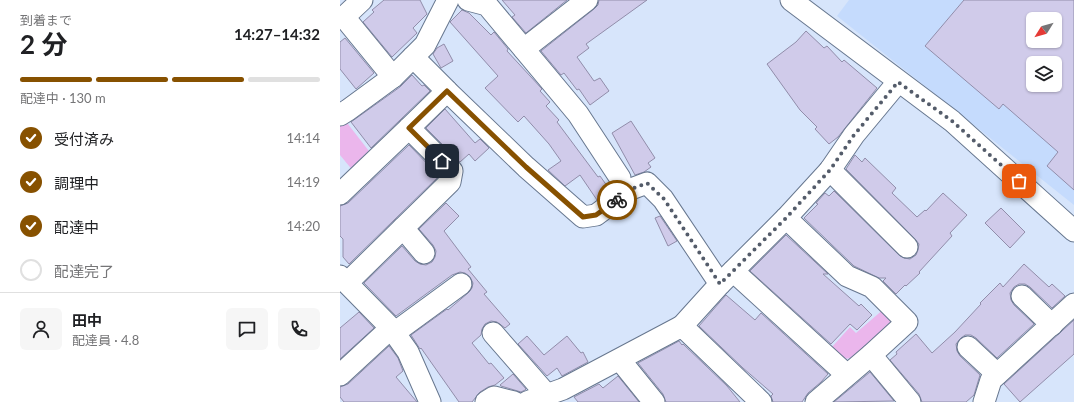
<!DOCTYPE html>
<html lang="ja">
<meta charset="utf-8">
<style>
:root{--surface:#fff;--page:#f6f6f6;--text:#202124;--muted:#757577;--line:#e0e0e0;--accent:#875100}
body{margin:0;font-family:Lato,"Noto Sans JP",sans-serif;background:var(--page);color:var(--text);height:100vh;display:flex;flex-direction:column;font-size:15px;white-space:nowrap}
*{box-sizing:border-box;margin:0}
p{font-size:13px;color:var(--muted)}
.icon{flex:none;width:22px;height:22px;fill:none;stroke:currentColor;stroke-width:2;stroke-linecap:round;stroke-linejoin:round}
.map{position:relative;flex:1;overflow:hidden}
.panel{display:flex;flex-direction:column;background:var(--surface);width:340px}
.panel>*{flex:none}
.needle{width:26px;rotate:233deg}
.fabs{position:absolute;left:686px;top:12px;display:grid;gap:8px}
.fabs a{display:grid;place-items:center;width:36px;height:36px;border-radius:6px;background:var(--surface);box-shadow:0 1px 3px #0004;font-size:20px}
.pin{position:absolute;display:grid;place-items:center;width:34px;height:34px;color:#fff;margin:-17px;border-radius:8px;box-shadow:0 2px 6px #0006}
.courier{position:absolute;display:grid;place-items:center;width:40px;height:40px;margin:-20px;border:3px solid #875100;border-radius:50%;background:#fff;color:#222;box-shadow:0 1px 5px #0007}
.head em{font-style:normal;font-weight:700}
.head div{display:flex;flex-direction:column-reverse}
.head{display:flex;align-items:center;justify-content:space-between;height:68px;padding:0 20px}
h1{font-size:26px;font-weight:700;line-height:30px}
.bar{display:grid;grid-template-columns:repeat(4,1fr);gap:6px 4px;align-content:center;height:48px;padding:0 20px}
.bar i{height:5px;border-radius:3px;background:var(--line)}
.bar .current{background:var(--accent)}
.bar p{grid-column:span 4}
.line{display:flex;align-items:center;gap:10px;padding:0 20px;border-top:1px solid var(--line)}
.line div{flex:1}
.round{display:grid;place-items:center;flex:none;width:42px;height:42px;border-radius:6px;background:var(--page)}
ol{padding:0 20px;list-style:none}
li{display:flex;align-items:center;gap:12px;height:44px}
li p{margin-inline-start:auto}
li .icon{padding:4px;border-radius:50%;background:var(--accent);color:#fff;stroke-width:4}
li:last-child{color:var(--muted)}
li i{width:22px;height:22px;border:2px solid var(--line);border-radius:50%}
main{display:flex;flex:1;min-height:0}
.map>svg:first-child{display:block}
.built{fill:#c5dbfd;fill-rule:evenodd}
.green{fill:#ebb6ec}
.building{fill:#d0cbea;stroke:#918daa;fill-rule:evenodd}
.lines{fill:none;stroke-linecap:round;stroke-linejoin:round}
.minor-casing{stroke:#67778f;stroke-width:23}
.minor{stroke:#fff;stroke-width:21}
.done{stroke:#545c6a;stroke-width:4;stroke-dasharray:0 7.2}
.route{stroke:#875100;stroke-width:5}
</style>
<main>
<section class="panel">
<div class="head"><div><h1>2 分</h1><p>到着まで</p></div><em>14:27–14:32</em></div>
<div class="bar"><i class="current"></i><i class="current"></i><i class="current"></i><i></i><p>配達中 · 130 m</p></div>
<ol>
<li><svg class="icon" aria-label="check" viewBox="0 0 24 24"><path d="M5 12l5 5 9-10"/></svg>受付済み<p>14:14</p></li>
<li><svg class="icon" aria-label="check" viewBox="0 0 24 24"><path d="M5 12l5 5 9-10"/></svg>調理中<p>14:19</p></li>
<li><svg class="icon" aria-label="check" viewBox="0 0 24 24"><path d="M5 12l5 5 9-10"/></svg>配達中<p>14:20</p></li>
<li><i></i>配達完了</li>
</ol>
<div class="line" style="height:72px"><a class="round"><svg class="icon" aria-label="person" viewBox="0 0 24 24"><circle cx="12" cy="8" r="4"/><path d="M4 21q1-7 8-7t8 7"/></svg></a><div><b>田中</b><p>配達員 · 4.8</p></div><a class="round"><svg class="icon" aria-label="chat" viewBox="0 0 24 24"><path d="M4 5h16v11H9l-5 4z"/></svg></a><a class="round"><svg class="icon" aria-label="phone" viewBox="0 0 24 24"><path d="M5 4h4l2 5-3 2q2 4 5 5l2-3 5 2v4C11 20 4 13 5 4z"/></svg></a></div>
</section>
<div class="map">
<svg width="734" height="402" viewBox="0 0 734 402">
<rect width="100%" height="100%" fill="#d7e5fb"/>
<path class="built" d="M509 0H734V205L497 16ZM693 19H715V41H693ZM693 63H715V85H693Z"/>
<g class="green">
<polygon points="4,119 32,155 14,172 0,155 0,122"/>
<polygon points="545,308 554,319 512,358 503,359 492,347 510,327 516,333"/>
</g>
<g class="building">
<polygon points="44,0 80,0 87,14 73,28 77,33 52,57 23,22 34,12 32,10"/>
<polygon points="162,0 227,0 186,33 172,17 175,15"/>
<polygon points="259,0 307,0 246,44 249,48 237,57 254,81 260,78 269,91 250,105 239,89 237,90 224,73 221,75 201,51 254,9 258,5"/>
<path d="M624 0H734V190L707 166 718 152 663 104 659 109 585 46ZM693 19H715V41H693ZM693 63H715V85H693Z"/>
<polygon points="122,10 129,13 151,35 154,32 168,49 167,51 202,89 200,91 210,102 206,106 219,120 217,122 258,177 260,176 270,190 257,200 240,175 225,186 208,170 221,161 209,144 184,116 178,122 145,88 158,76 110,22"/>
<polygon points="466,31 484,48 487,46 502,62 504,60 537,88 498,137 489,144 475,129 477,127 460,110 427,64 456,42"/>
<polygon points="5,38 34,73 16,89 0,69 0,42"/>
<polygon points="104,44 113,61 101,68 93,54 97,48"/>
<polygon points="72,75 82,86 84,85 90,91 31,148 11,122 60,87"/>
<polygon points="105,109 135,143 140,139 149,148 135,161 129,154 120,162 86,128"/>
<polygon points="291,121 315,158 308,163 311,167 304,172 295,175 272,133"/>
<polygon points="69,145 99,176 9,264 3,257 3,239 0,236 0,206 8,203"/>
<polygon points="515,155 522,162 525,158 556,188 552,193 577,217 585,210 586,211 603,193 627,215 610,233 612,236 579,272 580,273 566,286 565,285 556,294 543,281 546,278 539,278 514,266 464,218 478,204 476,203 485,193 489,196 494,191 559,255 564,258 570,259 576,255 578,250 579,244 575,239 506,169"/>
<polygon points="106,203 119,216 104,231 131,267 128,269 147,292 144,294 170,324 165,328 157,322 151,321 145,324 142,329 141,335 132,343 149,364 151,363 164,378 155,385 148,387 140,392 132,402 119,402 81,348 80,349 71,335 107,309 108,310 128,293 132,288 133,283 130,277 125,273 120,272 112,275 56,316 24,283 62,246 75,261 80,264 86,265 92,262 95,257 96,251 93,245 79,229"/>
<polygon points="661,208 685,232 670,248 645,223"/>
<polygon points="320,216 337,241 328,246 315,218"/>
<polygon points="446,235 488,274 483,274 519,306 521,304 532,315 517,330 510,324 491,344 410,271"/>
<polygon points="684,264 709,287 712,284 725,296 712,308 690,287 685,284 679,284 674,287 670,293 671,300 674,305 694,324 657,358 636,338 631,335 625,335 620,339 616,344 617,351 620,356 640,375 634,395 626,402 582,402 579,394 550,360 557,354 556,352 576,334 592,353 615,332 641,304 640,303 660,283 663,287"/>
<polygon points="386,295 415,320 421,313 488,374 481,382 468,393 462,402 433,402 431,396 433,394 403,368 359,326"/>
<polygon points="19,312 34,328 0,359 0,328"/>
<polygon points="734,320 734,354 680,402 664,384"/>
<polygon points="187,336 204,355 227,336 241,353 243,352 248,362 222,376 217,368 207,376 178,344"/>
<polygon points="339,341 342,345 343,344 387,386 400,402 326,402 323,394 298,363"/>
<polygon points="49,346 58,358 63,371 56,377 77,402 4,402 0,397 0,387 8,384"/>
<polygon points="530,372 554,401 494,402"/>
<polygon points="173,374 186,389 185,390 181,392 161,386 160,385"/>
<polygon points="278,376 299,402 238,402 234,397 259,384 263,388"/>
</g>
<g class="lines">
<g class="minor-casing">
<g id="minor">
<polyline points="22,0 4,17 53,77"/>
<polyline points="128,0 147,5 238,114 280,178"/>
<polyline points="451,0 612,121 734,231"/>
<polyline points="184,49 247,0"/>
<polyline points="107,91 186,167 243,217 256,215 291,189 307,183 323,199 380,284 342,326"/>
<polyline points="0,115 8,110 53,77 85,45 108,0"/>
<polyline points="490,170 567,247"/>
<polyline points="0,194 69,128"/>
<polyline points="446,218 507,276 532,287 567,322 531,355 476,402"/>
<polyline points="63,228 84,253"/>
<polyline points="393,271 507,375"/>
<polyline points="0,276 51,328 68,352 90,402"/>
<polyline points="7,283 110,182 112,171 69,128 107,91 73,57"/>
<polyline points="380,284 446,218 490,170 514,135 558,82"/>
<polyline points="682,296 712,325"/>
<polyline points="54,333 121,284"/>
<polyline points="153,333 207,395"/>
<polyline points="628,347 657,374"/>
<polyline points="531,355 570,402"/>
<polyline points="280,360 314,402"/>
<polyline points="0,375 51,328"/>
<polyline points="146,402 154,397 174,402"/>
<polyline points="187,402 223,389 342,326 421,402"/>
<polyline points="644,402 651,380 734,304"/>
</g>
</g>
<use href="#minor" class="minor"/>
</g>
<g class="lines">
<polyline class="done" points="277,200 291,189 307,183 324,199 380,284 446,218 490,170 514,135 558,82 612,121 679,181"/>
<polyline class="route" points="102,161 69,128 107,91 186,167 243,217 256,215 277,200"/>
</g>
</svg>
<div class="fabs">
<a><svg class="needle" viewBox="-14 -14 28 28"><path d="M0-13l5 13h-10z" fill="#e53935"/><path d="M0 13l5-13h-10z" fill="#757577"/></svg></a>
<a><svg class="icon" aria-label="layers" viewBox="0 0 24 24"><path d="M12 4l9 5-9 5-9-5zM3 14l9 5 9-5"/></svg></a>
</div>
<div class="pin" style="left:679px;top:181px;background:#ea580c"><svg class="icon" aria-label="bag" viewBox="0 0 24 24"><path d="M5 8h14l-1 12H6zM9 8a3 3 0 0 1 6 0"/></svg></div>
<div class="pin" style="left:102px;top:161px;background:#1f2937"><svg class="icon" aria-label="home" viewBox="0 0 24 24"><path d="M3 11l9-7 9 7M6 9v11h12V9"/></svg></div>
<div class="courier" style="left:277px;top:200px"><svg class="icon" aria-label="bike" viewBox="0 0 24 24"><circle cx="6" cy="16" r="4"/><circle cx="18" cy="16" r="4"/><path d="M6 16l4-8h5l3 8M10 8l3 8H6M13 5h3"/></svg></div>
</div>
</main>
